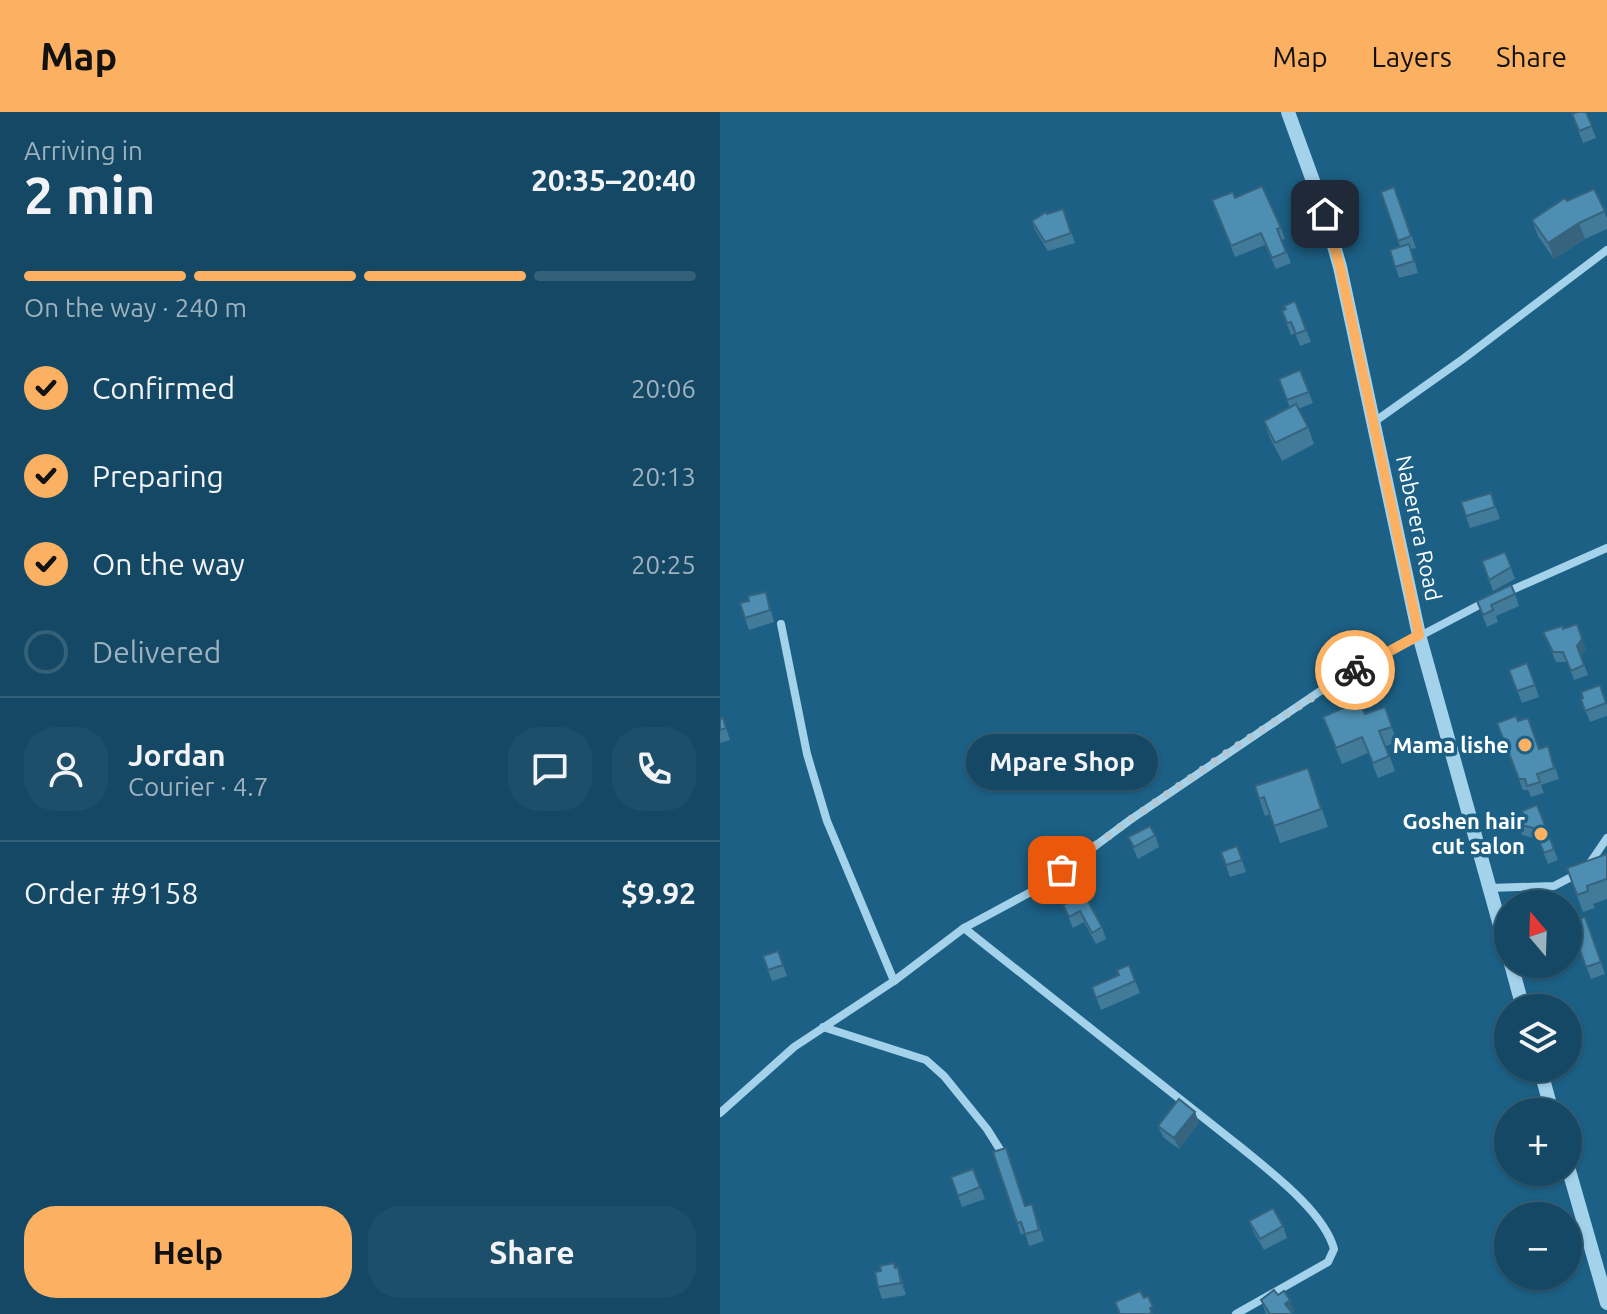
<!DOCTYPE html>
<meta charset="utf-8">
<style>
:root{--surface:#154864;--page:#1e4f6a;--text:#f1f3f6;--muted:#9db2bf;--line:#346078;--accent:#fbb062}
body{margin:0;font-family:Ubuntu,sans-serif;background:var(--page);color:var(--text);height:100vh;display:flex;flex-direction:column;font-size:30px;white-space:nowrap}
*{box-sizing:border-box;margin:0}
p{font-size:26px;color:var(--muted)}
.icon{flex:none;width:44px;height:44px;fill:none;stroke:currentColor;stroke-width:2;stroke-linecap:round;stroke-linejoin:round}
.map{position:relative;flex:1;overflow:hidden}
.panel{display:flex;flex-direction:column;background:var(--surface);width:720px}
.panel>*{flex:none}
.needle{width:52px;rotate:341deg}
.controls{position:absolute;left:774px;top:778px;display:grid;gap:16px}
.controls a{display:grid;place-items:center;width:88px;height:88px;border-radius:50%;background:var(--surface);box-shadow:0 2px 6px #0004,0 0 0 2px var(--line);font-size:40px}
.pin{position:absolute;display:grid;place-items:center;width:68px;height:68px;color:#fff;margin:-34px;border-radius:16px;box-shadow:0 4px 12px #0006}
.courier{position:absolute;display:grid;place-items:center;width:80px;height:80px;margin:-40px;border:6px solid #fbb062;border-radius:50%;background:#fff;color:#222;box-shadow:0 2px 10px #0007}
.bubble{position:absolute;height:56px;border-radius:28px;background:var(--surface);box-shadow:0 2px 6px #0004,0 0 0 2px var(--line);font-size:26px;font-weight:700;line-height:56px;text-align:center}
.head em{font-style:normal;font-weight:700}
.head div{display:flex;flex-direction:column-reverse}
.head{display:flex;align-items:center;justify-content:space-between;height:136px;padding:0 24px}
h1{font-size:52px;font-weight:700;line-height:60px}
.bar{display:grid;grid-template-columns:repeat(4,1fr);gap:12px 8px;align-content:center;height:96px;padding:0 24px}
.bar i{height:10px;border-radius:6px;background:var(--line)}
.bar .on{background:var(--accent)}
.bar p{grid-column:span 4}
.line{display:flex;align-items:center;gap:20px;padding:0 24px;border-top:2px solid var(--line)}
.line div{flex:1}
.round{display:grid;place-items:center;flex:none;width:84px;height:84px;border-radius:32px;background:var(--page)}
ol{padding:0 24px;list-style:none}
li{display:flex;align-items:center;gap:24px;height:88px}
li p{margin-inline-start:auto}
li .icon{padding:8px;border-radius:50%;background:var(--accent);color:#111;stroke-width:4}
li:last-child{color:var(--muted)}
li i{width:44px;height:44px;border:4px solid var(--line);border-radius:50%}
.button{display:flex;gap:16px;margin-top:auto;padding:16px 24px}
.button a{flex:1;height:92px;border-radius:32px;background:var(--accent);color:#111;font-size:32px;font-weight:700;line-height:92px;text-align:center}
.button a+a{background:var(--page);color:var(--text)}
header{display:flex;align-items:center;gap:48px;box-sizing:border-box;height:112px;padding:0 40px;background:var(--accent);color:#111}
header strong{font-size:38px}
nav{display:flex;gap:44px;margin-inline-start:auto;font-size:28px}
main{display:flex;flex:1;min-height:0}
.map>svg:first-child{display:block}
.lines{fill:none;stroke-linecap:round;stroke-linejoin:round}
.minor{stroke:#a4d2eb;stroke-width:8}
.tertiary{stroke:#a4d2eb;stroke-width:14}
.wall{fill:#427a99}
.shaded-wall{fill:#36637d}
.building{fill:#4d8eb2;stroke:#36637d;stroke-width:2}
.done{stroke:#b0c7d4;stroke-width:8;stroke-dasharray:0 14.4}
.route{stroke:#fbb062;stroke-width:10}
.poi-dot{fill:#fbb062;stroke:#1c6085;stroke-width:3}
.labels{text-anchor:middle;stroke-width:7;stroke-linejoin:round;paint-order:stroke}
.street-label{font-size:22px;fill:#fff;stroke:#1c6085}
.poi-label{font-size:22px;font-weight:bold;fill:#fff;stroke:#1c6085;text-anchor:end}
</style>
<header>
<strong>Map</strong>
<nav><a>Map</a><a>Layers</a><a>Share</a></nav>
</header>
<main>
<section class="panel">
<div class="head"><div><h1>2 min</h1><p>Arriving in</p></div><em>20:35–20:40</em></div>
<div class="bar"><i class="on"></i><i class="on"></i><i class="on"></i><i></i><p>On the way · 240 m</p></div>
<ol>
<li><svg class="icon" aria-label="check" viewBox="0 0 24 24"><path d="M5 12l5 5 9-10"/></svg>Confirmed<p>20:06</p></li>
<li><svg class="icon" aria-label="check" viewBox="0 0 24 24"><path d="M5 12l5 5 9-10"/></svg>Preparing<p>20:13</p></li>
<li><svg class="icon" aria-label="check" viewBox="0 0 24 24"><path d="M5 12l5 5 9-10"/></svg>On the way<p>20:25</p></li>
<li><i></i>Delivered</li>
</ol>
<div class="line" style="height:144px"><a class="round"><svg class="icon" aria-label="person" viewBox="0 0 24 24"><circle cx="12" cy="8" r="4"/><path d="M4 21q1-7 8-7t8 7"/></svg></a><div><b>Jordan</b><p>Courier · 4.7</p></div><a class="round"><svg class="icon" aria-label="chat" viewBox="0 0 24 24"><path d="M4 5h16v11H9l-5 4z"/></svg></a><a class="round"><svg class="icon" aria-label="phone" viewBox="0 0 24 24"><path d="M5 4h4l2 5-3 2q2 4 5 5l2-3 5 2v4C11 20 4 13 5 4z"/></svg></a></div>
<div class="line" style="height:104px"><div>Order #9158</div><b>$9.92</b></div>
<div class="button"><a>Help</a><a>Share</a></div>
</section>
<div class="map">
<svg width="887" height="1202" viewBox="0 0 887 1202">
<rect width="100%" height="100%" fill="#1c6085"/>
<g class="lines">
<g class="minor">
<polyline points="654,310 743,247 887,138"/>
<polyline points="785,481 887,436"/>
<polyline points="61,512 87,642 107,709 174,869"/>
<polyline points="868,754 887,726"/>
<polyline points="769,776 834,774 857,762"/>
<path d="M244 816 523 1037C552 1061 604 1100 614 1137L608 1150 516 1202"/>
<polyline points="103,915 206,948 224,964 267,1017 284,1044"/>
<polyline points="0,1001 74,935 174,869 244,816 320,775 410,708 618,567 765,490"/>
</g>
<g class="tertiary">
<polyline points="568,0 605,102 620,155 699,523 788,842"/>
<polyline points="791,852 803,896"/>
<polyline points="820,956 832,1000"/>
<polyline points="848,1055 887,1191"/>
</g>
</g>
<g class="wall">
<polygon points="866,0 876,26 863,31 852,2"/>
<polygon points="674,75 696,136 691,137 698,161 679,166 670,138 680,134 678,129"/>
<polygon points="874,77 887,106 887,117 865,127 834,147 818,124 812,108 847,89"/>
<polygon points="515,86 561,116 565,127 562,128 571,151 556,157 545,133 515,145 492,88"/>
<polygon points="343,97 355,131 328,139 315,118 312,109"/>
<polygon points="575,189 591,230 580,234 575,221 571,223 562,199 566,197"/>
<polygon points="580,258 593,291 578,297 588,315 594,332 562,349 550,326 544,309 570,296 559,267"/>
<polygon points="771,381 780,407 750,416 741,390"/>
<polygon points="785,440 795,467 773,479 762,449"/>
<polygon points="46,480 54,510 29,518 25,506 29,489"/>
<polygon points="795,482 799,494 776,504 778,510 767,515 757,489"/>
<polygon points="843,517 866,537 861,544 868,563 854,568 847,550 836,550 823,520"/>
<polygon points="789,558 815,573 819,585 802,591"/>
<polygon points="880,573 887,593 887,604 870,610 861,587"/>
<polygon points="665,595 677,630 666,634 675,659 658,666 648,641 622,652 603,605 645,602"/>
<polygon points="3,606 10,628 0,631 0,607"/>
<polygon points="798,609 819,637 828,634 839,667 821,673 824,681 811,685 808,678 803,678 777,611"/>
<polygon points="588,656 608,715 560,731 550,702 545,704 535,674"/>
<polygon points="817,693 838,748 828,752 818,727 802,723 797,712 805,706"/>
<polygon points="435,723 439,735 418,747 408,725"/>
<polygon points="517,734 526,760 510,765 501,740"/>
<polygon points="887,742 887,787 873,792 875,796 863,800 847,756"/>
<polygon points="364,782 382,815 386,827 376,832 364,810 353,816 343,793"/>
<polygon points="865,805 885,862 871,867 850,810"/>
<polygon points="58,839 67,864 52,869 43,844"/>
<polygon points="409,853 420,881 381,898 372,875 399,864"/>
<polygon points="475,1000 479,1011 459,1037 443,1025 438,1014"/>
<polygon points="273,1040 305,1094 316,1104 324,1129 309,1134 305,1121 301,1123"/>
<polygon points="253,1057 265,1087 242,1095 231,1065"/>
<polygon points="529,1109 563,1114 567,1126 544,1138 534,1121"/>
<polygon points="178,1155 182,1167 186,1183 162,1187 158,1175 175,1156"/>
<polygon points="541,1188 574,1199 572,1201 573,1202 546,1202"/>
</g>
<g class="shaded-wall">
<polygon points="859,111 865,127 834,147 828,131"/>
<polygon points="862,527 866,537 861,544 857,534"/>
<polygon points="475,1000 479,1011 459,1037 454,1026"/>
<polygon points="178,1155 182,1167 186,1183 181,1171"/>
<polygon points="570,1188 574,1199 571,1202 565,1192"/>
</g>
<g class="building">
<polygon points="858,0 866,0 872,14 859,19 852,2"/>
<polygon points="542,74 561,116 557,117 566,140 552,146 541,121 511,134 492,88 513,80 515,86"/>
<polygon points="674,75 691,124 678,129 661,80"/>
<polygon points="874,77 885,99 859,111 828,131 812,108 845,86 847,89"/>
<polygon points="343,97 351,121 325,130 312,109 326,100 327,102"/>
<polygon points="689,132 694,149 675,155 670,138"/>
<polygon points="575,189 586,218 576,222 571,210 567,211 562,199 566,197 564,194"/>
<polygon points="580,258 589,280 567,288 559,267"/>
<polygon points="576,292 588,315 555,331 544,309"/>
<polygon points="771,381 775,395 746,404 741,390"/>
<polygon points="785,440 791,455 769,468 762,449"/>
<polygon points="791,473 795,482 771,493 773,498 763,503 757,489"/>
<polygon points="46,480 50,498 25,506 20,491 29,489 28,484"/>
<polygon points="857,512 862,527 857,534 864,553 851,559 843,540 833,540 823,520 842,514 843,517"/>
<polygon points="807,551 815,573 797,579 789,558"/>
<polygon points="880,573 886,591 865,599 861,587 863,586 861,580"/>
<polygon points="639,589 645,602 665,595 672,615 659,619 669,644 653,651 642,625 616,636 603,605"/>
<polygon points="796,604 798,609 808,606 819,637 828,634 834,656 817,662 820,670 807,674 805,667 799,667 777,611"/>
<polygon points="3,606 6,616 0,618 0,607"/>
<polygon points="588,656 601,697 554,714 544,685 539,687 535,674"/>
<polygon points="817,693 834,737 824,741 814,716 797,712 805,706 802,699"/>
<polygon points="430,714 435,723 414,735 408,725"/>
<polygon points="517,734 522,748 506,753 501,740"/>
<polygon points="887,742 887,767 867,774 868,779 857,783 847,756"/>
<polygon points="364,782 382,815 372,821 360,799 349,805 343,793"/>
<polygon points="865,805 881,850 866,855 850,810"/>
<polygon points="58,839 63,853 48,858 43,844"/>
<polygon points="409,853 415,869 376,886 372,875 399,863 397,858"/>
<polygon points="459,987 475,1000 454,1026 438,1014"/>
<polygon points="286,1036 305,1094 312,1092 319,1118 305,1122 301,1110 297,1111 273,1040"/>
<polygon points="253,1057 260,1075 238,1084 231,1065"/>
<polygon points="553,1096 563,1114 540,1127 529,1109"/>
<polygon points="174,1151 175,1156 178,1155 181,1171 158,1175 155,1160 161,1159 160,1154"/>
<polygon points="554,1178 558,1183 564,1179 570,1188 565,1192 573,1202 550,1202 541,1188"/>
<polygon points="420,1179 424,1186 428,1184 433,1195 430,1196 432,1201 429,1202 400,1202 395,1190"/>
</g>
<g class="lines">
<polyline class="done" points="342,758 410,708 514,636 635,558"/>
<polyline class="route" points="605,102 620,155 699,523 635,558"/>
</g>
<g class="poi-dot">
<circle cx="805" cy="633" r="8"/>
<circle cx="821" cy="722" r="8"/>
</g>
<g class="labels">
<g class="street-label">
<text transform="translate(699 416) rotate(78)" y="8">Naberera Road</text>
</g>
<g class="poi-label">
<text x="789" y="641">Mama lishe</text>
<text x="805" y="717">Goshen hair<tspan x="805" dy="25">cut salon</tspan></text>
</g>
</g>
</svg>
<div class="controls">
<a><svg class="needle" viewBox="-14 -14 28 28"><path d="M0-13l5 13h-10z" fill="#e53935"/><path d="M0 13l5-13h-10z" fill="#9db2bf"/></svg></a>
<a><svg class="icon" aria-label="layers" viewBox="0 0 24 24"><path d="M12 4l9 5-9 5-9-5zM3 14l9 5 9-5"/></svg></a>
<a>+</a>
<a>−</a>
</div>
<div class="pin" style="left:342px;top:758px;background:#ea580c"><svg class="icon" aria-label="bag" viewBox="0 0 24 24"><path d="M5 8h14l-1 12H6zM9 8a3 3 0 0 1 6 0"/></svg></div>
<div class="pin" style="left:605px;top:102px;background:#1f2937"><svg class="icon" aria-label="home" viewBox="0 0 24 24"><path d="M3 11l9-7 9 7M6 9v11h12V9"/></svg></div>
<div class="courier" style="left:635px;top:558px"><svg class="icon" aria-label="bike" viewBox="0 0 24 24"><circle cx="6" cy="16" r="4"/><circle cx="18" cy="16" r="4"/><path d="M6 16l4-8h5l3 8M10 8l3 8H6M13 5h3"/></svg></div>
<div class="bubble" style="left:246px;top:622px;width:192px">Mpare Shop</div>
</div>
</main>
